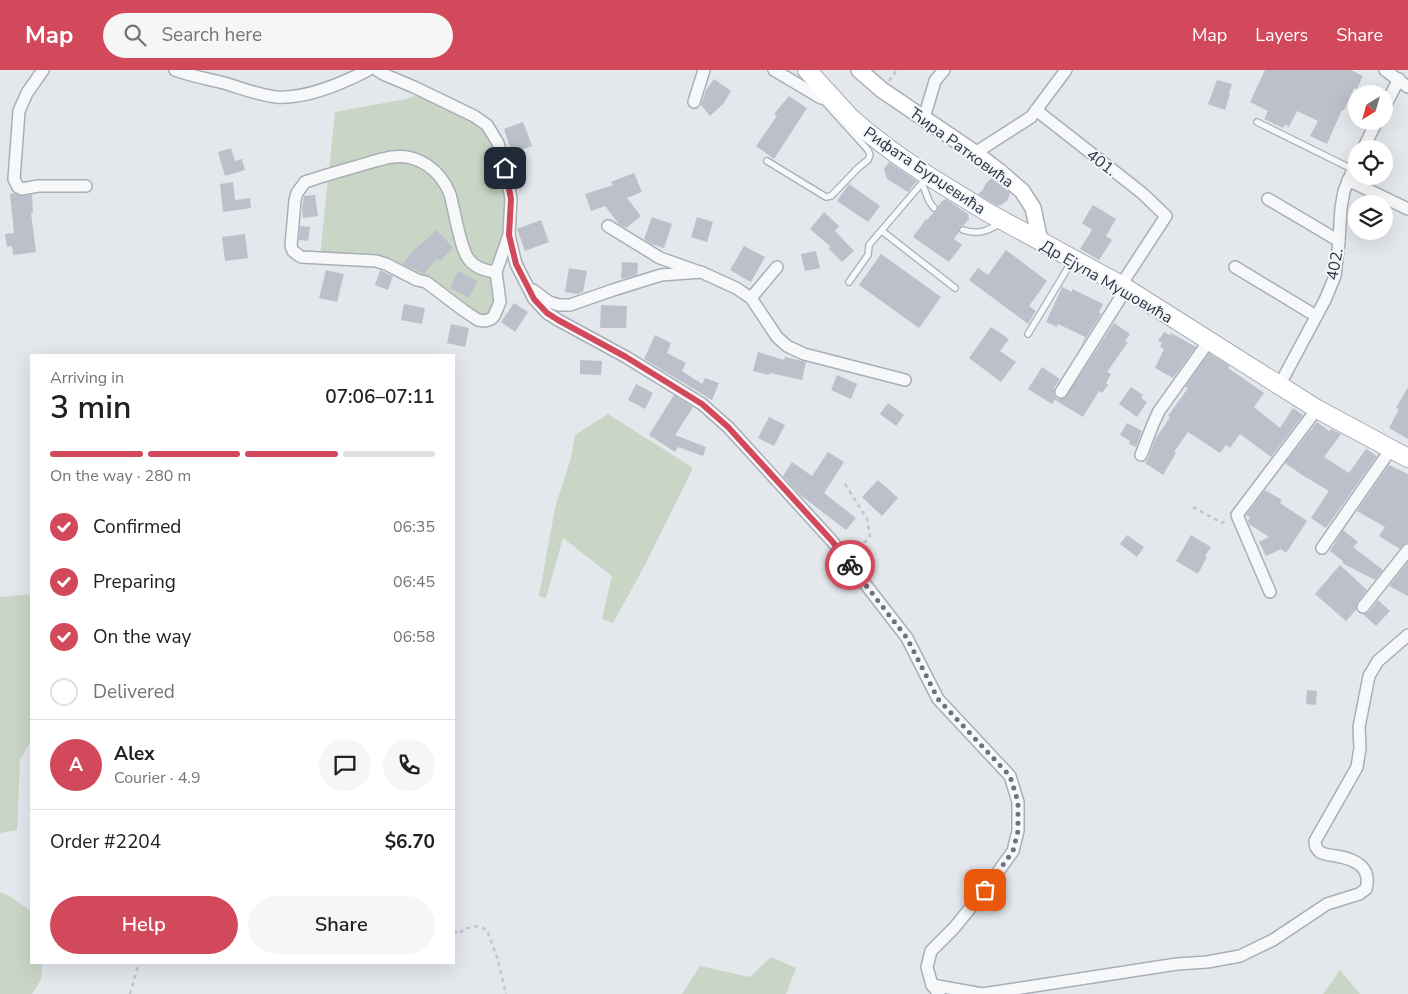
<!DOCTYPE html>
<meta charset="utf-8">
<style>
:root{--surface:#fff;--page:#f6f6f6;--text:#202124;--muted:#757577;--line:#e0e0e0;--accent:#d1495b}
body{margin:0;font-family:"Nunito Sans",sans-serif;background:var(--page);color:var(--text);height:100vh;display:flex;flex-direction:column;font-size:19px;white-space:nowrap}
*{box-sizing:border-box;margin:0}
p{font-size:16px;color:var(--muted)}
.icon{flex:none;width:28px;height:28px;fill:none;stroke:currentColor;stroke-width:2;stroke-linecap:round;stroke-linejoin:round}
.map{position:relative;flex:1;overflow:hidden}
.sheet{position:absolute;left:30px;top:284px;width:425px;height:610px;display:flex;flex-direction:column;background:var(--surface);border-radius:0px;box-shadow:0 5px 20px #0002}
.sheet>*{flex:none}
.needle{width:32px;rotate:217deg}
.tools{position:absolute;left:1348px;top:15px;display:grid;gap:10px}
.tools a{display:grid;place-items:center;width:45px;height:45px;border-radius:50%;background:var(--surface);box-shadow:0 5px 20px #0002;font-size:25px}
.pin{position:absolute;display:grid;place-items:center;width:42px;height:42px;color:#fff;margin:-21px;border-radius:10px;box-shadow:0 2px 8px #0006}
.courier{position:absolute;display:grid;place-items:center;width:50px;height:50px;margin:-25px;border:4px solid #d1495b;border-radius:50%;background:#fff;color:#222;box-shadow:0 1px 6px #0007}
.overview em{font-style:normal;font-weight:600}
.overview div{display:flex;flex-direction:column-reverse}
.overview{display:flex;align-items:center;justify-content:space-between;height:85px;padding:0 20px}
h1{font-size:32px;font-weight:600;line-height:38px}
.bar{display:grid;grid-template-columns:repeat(4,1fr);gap:8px 5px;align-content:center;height:60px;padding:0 20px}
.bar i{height:6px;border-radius:4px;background:var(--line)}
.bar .selected{background:var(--accent)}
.bar p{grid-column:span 4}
.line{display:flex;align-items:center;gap:12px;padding:0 20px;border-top:1px solid var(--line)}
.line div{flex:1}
.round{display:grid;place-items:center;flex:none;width:52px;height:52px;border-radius:26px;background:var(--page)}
ol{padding:0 20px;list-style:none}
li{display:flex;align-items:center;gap:15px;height:55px}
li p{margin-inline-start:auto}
li .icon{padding:5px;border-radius:50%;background:var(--accent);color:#fff;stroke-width:4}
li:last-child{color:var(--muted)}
li i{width:28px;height:28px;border:2px solid var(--line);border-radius:50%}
.button{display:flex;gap:10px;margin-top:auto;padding:10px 20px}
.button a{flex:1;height:58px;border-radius:30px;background:var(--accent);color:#fff;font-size:20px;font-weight:600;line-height:58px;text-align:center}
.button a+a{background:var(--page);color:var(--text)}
header{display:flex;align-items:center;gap:30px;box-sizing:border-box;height:70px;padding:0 25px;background:var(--accent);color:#fff}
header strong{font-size:24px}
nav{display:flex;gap:28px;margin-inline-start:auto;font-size:18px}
.search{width:350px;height:45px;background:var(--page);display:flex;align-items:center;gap:12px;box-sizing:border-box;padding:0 18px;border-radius:28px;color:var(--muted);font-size:19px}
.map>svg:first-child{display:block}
.green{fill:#c9d6c5}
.building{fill:#bbc0ca}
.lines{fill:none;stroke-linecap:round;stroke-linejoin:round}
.lane-casing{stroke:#a9aeb7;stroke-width:8}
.street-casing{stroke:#a9aeb7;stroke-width:14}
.secondary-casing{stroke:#a9aeb7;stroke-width:18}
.primary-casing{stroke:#a3abb8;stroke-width:20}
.path{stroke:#c2c5cb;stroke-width:2.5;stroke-dasharray:4 4;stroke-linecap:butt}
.lane{stroke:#f7f8fa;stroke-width:5.5}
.street{stroke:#f7f8fa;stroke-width:11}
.secondary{stroke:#fff;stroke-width:15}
.primary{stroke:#fff;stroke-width:18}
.done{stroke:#6c737f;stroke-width:5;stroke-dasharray:0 9}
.route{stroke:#d1495b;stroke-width:6}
.labels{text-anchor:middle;stroke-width:4;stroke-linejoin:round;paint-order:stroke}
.street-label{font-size:16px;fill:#2b3445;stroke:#f4f6f9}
</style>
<header>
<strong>Map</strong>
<div class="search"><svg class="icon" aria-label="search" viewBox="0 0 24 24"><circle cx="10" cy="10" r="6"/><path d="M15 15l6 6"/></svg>Search here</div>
<nav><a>Map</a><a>Layers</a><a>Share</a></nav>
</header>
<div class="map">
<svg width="1408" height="924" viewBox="0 0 1408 924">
<rect width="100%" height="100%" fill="#e4e7ec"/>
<g class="green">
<polygon points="425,22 487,55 511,129 496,202 500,232 485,251 386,194 320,187 335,42 406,29"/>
<polygon points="608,344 693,398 646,493 613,553 602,549 612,506 563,468 546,528 539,526 555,438 571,388 575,365"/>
<polygon points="31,524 31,671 20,690 17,760 0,763 0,527"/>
<polygon points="0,822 9,826 31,841 31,892 42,893 41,909 32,924 0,924"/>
<polygon points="771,887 796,898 786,924 682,924 700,896 750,907"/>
<polygon points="1340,900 1360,924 1323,924"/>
</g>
<g class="building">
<polygon points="1265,0 1351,0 1363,6 1357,19 1354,18 1344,40 1342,40 1327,74 1310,66 1318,51 1297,41 1289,57 1285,54 1283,58 1264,49 1268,41 1250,32"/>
<polygon points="714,9 731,21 724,33 710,46 701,35 706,20"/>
<polygon points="1217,10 1232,14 1229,23 1230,24 1225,40 1208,34"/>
<polygon points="789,26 807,38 774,89 756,76 777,46 774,44"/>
<polygon points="523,52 532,76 512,83 504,59"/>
<polygon points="231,78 235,91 242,89 245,100 225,106 218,82"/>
<polygon points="889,92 917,111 908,122 887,109 884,99"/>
<polygon points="634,103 642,122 627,128 641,146 626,158 619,154 605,136 591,141 585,124 613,115 611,112"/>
<polygon points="992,108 1010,123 1008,130 1001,135 997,136 978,124 982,121 986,113"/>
<polygon points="233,112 235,130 250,128 251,138 223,142 220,114"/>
<polygon points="849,114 880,136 868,152 837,131"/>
<polygon points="14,123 23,126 32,125 33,143 31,143 36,182 13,185 12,176 7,177 5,164 14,163 10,124"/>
<polygon points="315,125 318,146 303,148 302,139 304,126"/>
<polygon points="946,129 968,144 969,149 964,155 961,156 959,158 959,162 954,169 962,175 949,192 913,167 926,149 927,150 933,143 938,140 938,136 942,131"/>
<polygon points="1093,135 1116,149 1106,166 1112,170 1099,190 1080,179 1092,160 1082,153"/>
<polygon points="824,142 839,156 835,161 854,181 842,192 828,178 831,177 810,159"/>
<polygon points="652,147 672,154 664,178 651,174 644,169"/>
<polygon points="697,147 713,152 707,172 691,167"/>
<polygon points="541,150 549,172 525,181 517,159"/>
<polygon points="300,156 310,157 308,171 299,170"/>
<polygon points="437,160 453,178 440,191 437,188 424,204 402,194 413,181"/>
<polygon points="245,164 248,188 225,191 222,167"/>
<polygon points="744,176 765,187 751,212 730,200"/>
<polygon points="1006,180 1047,211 1029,236 1036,241 1028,254 969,210 978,198 988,205"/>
<polygon points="816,181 820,198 805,201 801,184"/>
<polygon points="881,184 941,227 919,258 859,215"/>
<polygon points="622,192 638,193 637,205 621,209"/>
<polygon points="569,198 587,201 583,222 578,224 565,222"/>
<polygon points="326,200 344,204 337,232 319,228"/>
<polygon points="380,200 393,206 388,220 375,215"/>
<polygon points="458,201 478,211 469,228 450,218"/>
<polygon points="1062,217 1072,222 1072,219 1103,234 1099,242 1101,244 1081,276 1085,267 1058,254 1057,257 1046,252"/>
<polygon points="514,233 528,242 515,262 501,252"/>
<polygon points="404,234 425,238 422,254 401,250"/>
<polygon points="601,235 627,236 626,258 600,258"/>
<polygon points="1114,253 1130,264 1125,271 1128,272 1107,302 1111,304 1106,313 1108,315 1102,323 1099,321 1083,347 1055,330 1052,334 1028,319 1042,297 1060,309 1054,318 1054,325 1057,329 1061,329 1065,328"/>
<polygon points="451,254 469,258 465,277 447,273"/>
<polygon points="991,257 1009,269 1000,281 1016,292 1001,312 969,288"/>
<polygon points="1164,262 1170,265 1171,263 1196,277 1173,308 1155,298 1164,279 1160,277 1162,273 1158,271"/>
<polygon points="655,265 671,273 667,283 686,293 682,301 702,314 705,308 719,313 712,330 644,289"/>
<polygon points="758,282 784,290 785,287 806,292 802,310 770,303 769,305 753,301"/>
<polygon points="1209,283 1230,296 1228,298 1264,323 1254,337 1280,358 1293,338 1303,345 1271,387 1240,364 1230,378 1226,375 1220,383 1188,362 1174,382 1176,383 1163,405 1145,393 1150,385 1149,385 1156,368 1170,347 1168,346 1188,318 1185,317"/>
<polygon points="580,290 602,291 601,305 580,304"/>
<polygon points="837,305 857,314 851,329 831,320"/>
<polygon points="636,314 653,323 645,339 628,330"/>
<polygon points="1131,317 1143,325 1141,328 1147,332 1137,347 1119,334"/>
<polygon points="1408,317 1408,369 1389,358 1399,339 1396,338"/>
<polygon points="674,325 693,337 675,365 706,377 703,386 678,377 675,382 649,365"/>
<polygon points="888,333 904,345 896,356 880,344"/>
<polygon points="769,347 785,355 774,376 758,368"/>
<polygon points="1317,352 1329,361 1331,359 1341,364 1324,387 1349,403 1366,379 1377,386 1326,458 1311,448 1329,421 1302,405 1285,393"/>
<polygon points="1127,353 1142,361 1136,377 1129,374 1130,371 1120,365"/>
<polygon points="828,382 844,392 824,423 856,448 846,460 799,424 783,406 792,392 812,406"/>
<polygon points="1389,395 1408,404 1408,473 1405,473 1400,479 1379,466 1385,457 1357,441"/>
<polygon points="878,410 898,428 882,446 862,427"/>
<polygon points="1265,420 1282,430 1280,433 1307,451 1286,483 1281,479 1266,486 1259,472 1269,467 1249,454 1248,451 1250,447 1246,445"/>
<polygon points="1343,460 1358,472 1353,477 1383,500 1375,510 1342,493 1344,492 1330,481"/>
<polygon points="1127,465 1144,477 1137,487 1120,474"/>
<polygon points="1191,465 1211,477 1205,486 1207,487 1198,504 1176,491"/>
<polygon points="1408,492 1408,526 1389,516"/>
<polygon points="1340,495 1367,520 1357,533 1356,540 1346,551 1315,524"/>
<polygon points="1378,530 1390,541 1376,556 1363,544 1369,542"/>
<polygon points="1307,620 1317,621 1316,635 1306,634"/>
</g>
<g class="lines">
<g class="lane-casing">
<g id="lane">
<polyline points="1257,52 1352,99"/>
<polyline points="767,91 826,127 831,126 859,97 868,90 870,85 868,80 821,28"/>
<polyline points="922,113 929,131 934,138"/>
<path d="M963 160C979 165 987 161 1001 153"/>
<polyline points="882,161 955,218"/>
<polyline points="849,212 868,185 869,175 922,113 926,106"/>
<polyline points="1028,264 1072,191"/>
</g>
</g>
<g class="street-casing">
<g id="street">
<polyline points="43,0 27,23 19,41 14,109 18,117 22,119 38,116 86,116"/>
<path d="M175 0C191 6 208 9 224 13 241 18 258 25 276 27 305 29 343 13 368 0"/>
<polyline points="377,0 383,4 414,17 474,46 487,55 498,73 508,112 511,129 509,165 516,194 534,229 547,243 558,250 626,287 702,334 728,357 832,471 907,568 938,629 1010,706 1018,732 1018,761 1013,781 985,820 954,858 931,881 927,897 932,915 939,924"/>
<polyline points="774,0 821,28 827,23"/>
<polyline points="1385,0 1408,17"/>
<polyline points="694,32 704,0"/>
<polyline points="1384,38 1399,9"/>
<polyline points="1036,40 1142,123 1166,146 1121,215"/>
<polyline points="924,48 935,11 944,0"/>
<polyline points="1363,79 1377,51"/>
<polyline points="975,83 1031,47 1066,0"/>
<polyline points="1348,110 1408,139"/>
<polyline points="1268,129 1339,171"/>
<polyline points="608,156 660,188 697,201"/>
<polyline points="1235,197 1316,246"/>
<path d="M496 202C467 199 464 184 458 159 455 147 453 136 450 124 440 100 418 83 392 87 380 89 369 93 358 96 340 101 323 106 305 112L297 123 295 130 291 176 293 181 301 187 376 191 386 194 417 210 426 212 463 240 478 250 485 251 491 249 494 246 500 232 496 202 509 165"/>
<polyline points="533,220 549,232 559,235 570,235 613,220 661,205 701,202 736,218 751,228 777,267 787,276 804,284 905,310"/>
<polyline points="751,228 777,197"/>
<polyline points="1279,316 1325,230 1335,206 1339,171 1341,138 1344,121 1356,92"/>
<polyline points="1061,322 1126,219"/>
<polyline points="1141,385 1153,354 1159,341 1209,271"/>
<polyline points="1322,478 1391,379"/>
<polyline points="1270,522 1237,445 1317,339"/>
<polyline points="1363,537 1408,480"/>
<path d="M932 915 982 924 1177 894 1207 892 1240 886 1273 870 1327 834 1359 824 1366 819C1372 797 1355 789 1336 786 1331 785 1324 785 1320 782 1316 779 1315 776 1315 771L1357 697 1360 678 1359 657 1369 606 1378 591 1408 565"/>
</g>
</g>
<g class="secondary-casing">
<polyline id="secondary" points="859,0 882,20 975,83 1000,102 1022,121 1033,138 1040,171"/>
</g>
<g class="primary-casing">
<polyline id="primary" points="807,0 850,47 866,61 896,84 927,105 987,142 1121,215 1317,339 1408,388"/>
</g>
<g class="path">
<polyline points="889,11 897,0"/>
<polyline points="845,414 867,449 870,466 865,472 848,472"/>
<polyline points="1193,437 1222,453 1226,451"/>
<polyline points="454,860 458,864 464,859 478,856 487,860 497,887 506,924"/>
<polyline points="130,924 139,892"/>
</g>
<use href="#lane" class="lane"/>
<use href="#street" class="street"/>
<use href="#secondary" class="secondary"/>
<use href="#primary" class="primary"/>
</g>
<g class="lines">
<polyline class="done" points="850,495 907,568 938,629 1010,706 1018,732 1018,761 1013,781 985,820"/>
<polyline class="route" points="505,98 511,129 509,165 516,194 534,229 547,243 558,250 626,287 702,334 728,357 832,471 850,495"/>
</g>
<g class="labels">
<g class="street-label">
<text transform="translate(962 77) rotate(36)" y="6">Ћира Ратковића</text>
<text transform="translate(1102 92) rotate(38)" y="6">401.</text>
<text transform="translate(925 100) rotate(34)" y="6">Рифата Бурџевића</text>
<text transform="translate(1334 194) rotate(-79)" y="6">402.</text>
<text transform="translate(1107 211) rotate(30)" y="6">Др Ејупа Мушовића</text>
</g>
</g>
</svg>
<div class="tools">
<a><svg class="needle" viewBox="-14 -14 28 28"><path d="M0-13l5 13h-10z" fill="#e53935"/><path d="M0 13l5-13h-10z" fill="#757577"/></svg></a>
<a><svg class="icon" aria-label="locate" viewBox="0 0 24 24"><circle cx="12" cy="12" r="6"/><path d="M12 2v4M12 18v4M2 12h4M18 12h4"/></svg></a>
<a><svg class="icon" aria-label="layers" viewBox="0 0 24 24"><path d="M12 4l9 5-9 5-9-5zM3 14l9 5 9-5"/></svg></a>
</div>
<div class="pin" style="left:985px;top:820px;background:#ea580c"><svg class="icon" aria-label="bag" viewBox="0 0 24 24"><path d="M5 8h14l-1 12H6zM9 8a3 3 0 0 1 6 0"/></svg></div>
<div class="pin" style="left:505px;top:98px;background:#1f2937"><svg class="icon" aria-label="home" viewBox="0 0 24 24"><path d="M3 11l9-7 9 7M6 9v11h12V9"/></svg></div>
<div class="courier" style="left:850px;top:495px"><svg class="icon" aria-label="bike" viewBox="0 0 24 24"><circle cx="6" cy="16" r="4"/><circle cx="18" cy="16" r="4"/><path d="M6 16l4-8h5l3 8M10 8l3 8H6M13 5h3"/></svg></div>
<section class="sheet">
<div class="overview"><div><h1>3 min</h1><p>Arriving in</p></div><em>07:06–07:11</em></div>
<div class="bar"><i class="selected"></i><i class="selected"></i><i class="selected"></i><i></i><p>On the way · 280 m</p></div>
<ol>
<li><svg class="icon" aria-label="check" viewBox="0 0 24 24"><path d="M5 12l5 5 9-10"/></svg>Confirmed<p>06:35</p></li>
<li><svg class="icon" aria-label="check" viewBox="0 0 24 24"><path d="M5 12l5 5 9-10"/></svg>Preparing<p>06:45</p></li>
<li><svg class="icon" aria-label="check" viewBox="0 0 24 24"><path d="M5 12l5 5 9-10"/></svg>On the way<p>06:58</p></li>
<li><i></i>Delivered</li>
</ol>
<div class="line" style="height:90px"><b class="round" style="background:var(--accent);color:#fff">A</b><div><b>Alex</b><p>Courier · 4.9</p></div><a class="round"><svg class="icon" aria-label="chat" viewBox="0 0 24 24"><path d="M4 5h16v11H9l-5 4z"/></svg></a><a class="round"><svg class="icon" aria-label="phone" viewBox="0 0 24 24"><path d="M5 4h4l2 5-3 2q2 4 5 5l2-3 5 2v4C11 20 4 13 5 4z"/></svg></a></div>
<div class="line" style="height:65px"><div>Order #2204</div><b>$6.70</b></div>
<div class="button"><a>Help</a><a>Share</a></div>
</section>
</div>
